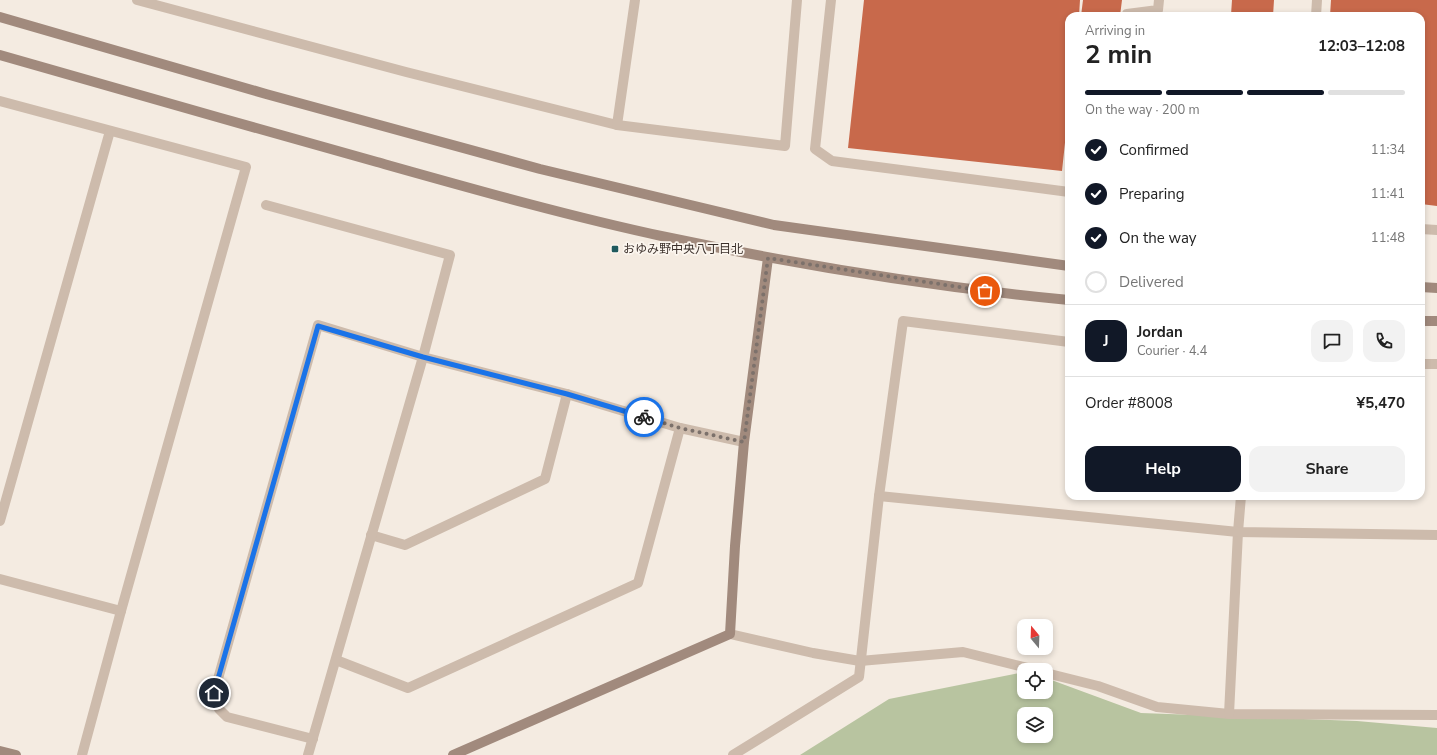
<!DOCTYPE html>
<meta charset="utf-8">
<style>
:root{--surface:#fff;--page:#f2f2f2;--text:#222;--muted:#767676;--line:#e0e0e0;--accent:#111827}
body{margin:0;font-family:"Nunito Sans","Noto Sans JP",sans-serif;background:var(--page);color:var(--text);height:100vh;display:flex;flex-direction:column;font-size:15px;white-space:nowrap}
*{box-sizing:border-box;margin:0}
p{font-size:13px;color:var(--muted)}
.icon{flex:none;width:22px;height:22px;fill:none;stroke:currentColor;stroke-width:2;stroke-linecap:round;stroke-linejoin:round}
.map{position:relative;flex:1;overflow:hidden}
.sheet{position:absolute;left:1065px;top:12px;width:360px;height:488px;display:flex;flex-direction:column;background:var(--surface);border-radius:12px;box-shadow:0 2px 6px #0003}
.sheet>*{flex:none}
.needle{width:26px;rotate:341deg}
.buttons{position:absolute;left:1017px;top:619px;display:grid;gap:8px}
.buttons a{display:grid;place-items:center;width:36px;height:36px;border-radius:8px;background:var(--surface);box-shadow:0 2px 6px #0003;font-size:20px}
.pin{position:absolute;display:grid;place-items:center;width:34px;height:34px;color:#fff;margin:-17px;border:2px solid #fff;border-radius:50%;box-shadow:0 1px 4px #0007}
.courier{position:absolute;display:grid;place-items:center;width:40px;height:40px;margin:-20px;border:3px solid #1a73e8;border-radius:50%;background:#fff;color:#222;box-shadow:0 1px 5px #0007}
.overview em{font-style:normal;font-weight:700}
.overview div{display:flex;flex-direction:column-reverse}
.overview{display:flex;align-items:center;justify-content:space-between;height:68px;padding:0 20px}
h1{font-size:26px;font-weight:700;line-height:30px}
.bar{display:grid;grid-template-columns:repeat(4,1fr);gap:6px 4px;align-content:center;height:48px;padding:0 20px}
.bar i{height:5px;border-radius:3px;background:var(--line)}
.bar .active{background:var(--accent)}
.bar p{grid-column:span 4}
.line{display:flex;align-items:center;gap:10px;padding:0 20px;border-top:1px solid var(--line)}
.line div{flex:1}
.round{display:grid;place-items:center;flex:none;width:42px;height:42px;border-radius:12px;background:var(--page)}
ol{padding:0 20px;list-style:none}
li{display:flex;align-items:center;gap:12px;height:44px}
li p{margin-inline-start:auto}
li .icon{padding:4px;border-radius:50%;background:var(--accent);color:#fff;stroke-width:4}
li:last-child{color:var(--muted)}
li i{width:22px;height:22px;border:2px solid var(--line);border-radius:50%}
.action{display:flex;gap:8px;margin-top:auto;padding:8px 20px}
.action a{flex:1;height:46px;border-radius:12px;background:var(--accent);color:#fff;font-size:16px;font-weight:700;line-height:46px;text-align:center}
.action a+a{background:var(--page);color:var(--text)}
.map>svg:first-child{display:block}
.green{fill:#b8c4a0;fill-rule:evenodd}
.building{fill:#c8694b}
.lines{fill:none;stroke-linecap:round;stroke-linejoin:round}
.lane{stroke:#cdbbac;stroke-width:10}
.street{stroke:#cdbbac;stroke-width:10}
.secondary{stroke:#a18a7d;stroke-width:10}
.done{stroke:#7c716b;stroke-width:4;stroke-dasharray:0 7.2}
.route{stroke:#1a73e8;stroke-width:5}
.poi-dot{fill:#1f5a5e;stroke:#fbf5ee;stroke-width:1.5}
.labels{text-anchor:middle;stroke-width:3.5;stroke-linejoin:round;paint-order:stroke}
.poi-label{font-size:12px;fill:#3b302b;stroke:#fbf5ee;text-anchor:start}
</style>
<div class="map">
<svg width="1437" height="755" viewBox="0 0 1437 755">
<rect width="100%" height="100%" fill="#f4ebe1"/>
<path class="green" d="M1024 672V692H1046V678L1141 713 1357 721 1437 728V755H800L889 699ZM1024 714H1046V736H1024Z"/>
<g class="building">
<polygon points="864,0 1080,0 1079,16 1069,16 1069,105 1062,171 848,148"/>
<polygon points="1083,0 1122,0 1120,16 1081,16"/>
<polygon points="1232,0 1274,0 1273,16 1209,16 1209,13 1231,15"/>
<polygon points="1331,0 1437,0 1437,206 1421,204 1421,16 1330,16"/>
</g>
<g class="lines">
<g class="lane">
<polyline points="831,0 815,149 832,161 1069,192"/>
<polyline points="1127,16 1127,14 1158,10 1159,0"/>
<polyline points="1316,16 1317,0"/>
<polyline points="1421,229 1437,230"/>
</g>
<g class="street">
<polyline points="137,0 406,72 617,125 785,146 797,0"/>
<polyline points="0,101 246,167 121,611 82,755"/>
<polyline points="617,125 635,0"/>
<polyline points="266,205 450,255 423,357 318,325 214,693 219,709 227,717 313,739"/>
<polyline points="1421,364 1437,364"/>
<polyline points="879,496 903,321 1069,342"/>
<polyline points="0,521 110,131"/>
<polyline points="371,535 405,545 545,479 567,394"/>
<polyline points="0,579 121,611"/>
<polyline points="730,634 813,653 860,661 963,652 1036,670"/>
<polyline points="336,660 408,688 638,583 680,428"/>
<polyline points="1046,673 1098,686 1157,707 1229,714 1437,715"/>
<polyline points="1229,714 1238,532 1241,496"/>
<polyline points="308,755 423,357 567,394 680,428 744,442"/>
<polyline points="733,755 859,677 879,496 1238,532 1437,535"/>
</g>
<g class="secondary">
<polyline points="0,17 266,94 540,169 774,225 1069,266"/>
<path d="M0 55C126 91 251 127 377 162 473 189 568 216 666 237 799 265 934 287 1069 300"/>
<polyline points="1421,287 1437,288"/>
<polyline points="1421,321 1437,321"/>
<polyline points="0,751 16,755"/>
<polyline points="453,755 730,634 735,546 744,442 768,258"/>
</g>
</g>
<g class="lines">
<polyline class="done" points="644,417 680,428 744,442 768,258 985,291"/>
<polyline class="route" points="214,693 318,326 423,357 567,394 644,417"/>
</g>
<rect class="poi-dot" x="611" y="245" width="8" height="8" rx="2"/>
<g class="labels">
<g class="poi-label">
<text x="623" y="253">おゆみ野中央八丁目北</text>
</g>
</g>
</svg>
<div class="buttons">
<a><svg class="needle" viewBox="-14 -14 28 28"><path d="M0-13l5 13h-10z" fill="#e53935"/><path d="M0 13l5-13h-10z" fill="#767676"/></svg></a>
<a><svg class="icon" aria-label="locate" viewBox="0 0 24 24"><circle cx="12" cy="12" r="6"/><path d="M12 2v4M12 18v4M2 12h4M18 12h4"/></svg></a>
<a><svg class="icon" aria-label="layers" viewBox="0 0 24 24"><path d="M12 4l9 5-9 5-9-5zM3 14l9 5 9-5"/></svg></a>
</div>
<div class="pin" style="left:985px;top:291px;background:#ea580c"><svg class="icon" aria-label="bag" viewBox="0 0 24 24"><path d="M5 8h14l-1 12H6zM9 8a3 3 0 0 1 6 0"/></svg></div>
<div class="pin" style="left:214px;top:693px;background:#1f2937"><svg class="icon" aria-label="home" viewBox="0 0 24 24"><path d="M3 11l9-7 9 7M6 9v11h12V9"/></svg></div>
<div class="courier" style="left:644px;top:417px"><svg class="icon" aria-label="bike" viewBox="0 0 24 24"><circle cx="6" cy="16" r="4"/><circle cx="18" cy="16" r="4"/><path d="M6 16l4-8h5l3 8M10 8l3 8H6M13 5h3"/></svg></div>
<section class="sheet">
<div class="overview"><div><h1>2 min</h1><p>Arriving in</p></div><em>12:03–12:08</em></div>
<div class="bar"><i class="active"></i><i class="active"></i><i class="active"></i><i></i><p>On the way · 200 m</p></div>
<ol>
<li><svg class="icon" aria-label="check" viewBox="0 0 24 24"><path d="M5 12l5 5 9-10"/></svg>Confirmed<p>11:34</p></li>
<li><svg class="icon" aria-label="check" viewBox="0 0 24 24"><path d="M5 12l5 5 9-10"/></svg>Preparing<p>11:41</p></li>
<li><svg class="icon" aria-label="check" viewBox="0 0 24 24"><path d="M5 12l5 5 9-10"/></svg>On the way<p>11:48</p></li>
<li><i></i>Delivered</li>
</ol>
<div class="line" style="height:72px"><b class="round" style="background:var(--accent);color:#fff">J</b><div><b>Jordan</b><p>Courier · 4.4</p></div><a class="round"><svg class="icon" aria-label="chat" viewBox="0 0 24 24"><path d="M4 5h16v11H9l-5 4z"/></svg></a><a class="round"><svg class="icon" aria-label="phone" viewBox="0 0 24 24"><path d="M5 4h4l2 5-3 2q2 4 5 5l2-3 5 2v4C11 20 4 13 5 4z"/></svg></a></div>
<div class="line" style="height:52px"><div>Order #8008</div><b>¥5,470</b></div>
<div class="action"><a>Help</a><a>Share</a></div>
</section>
</div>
